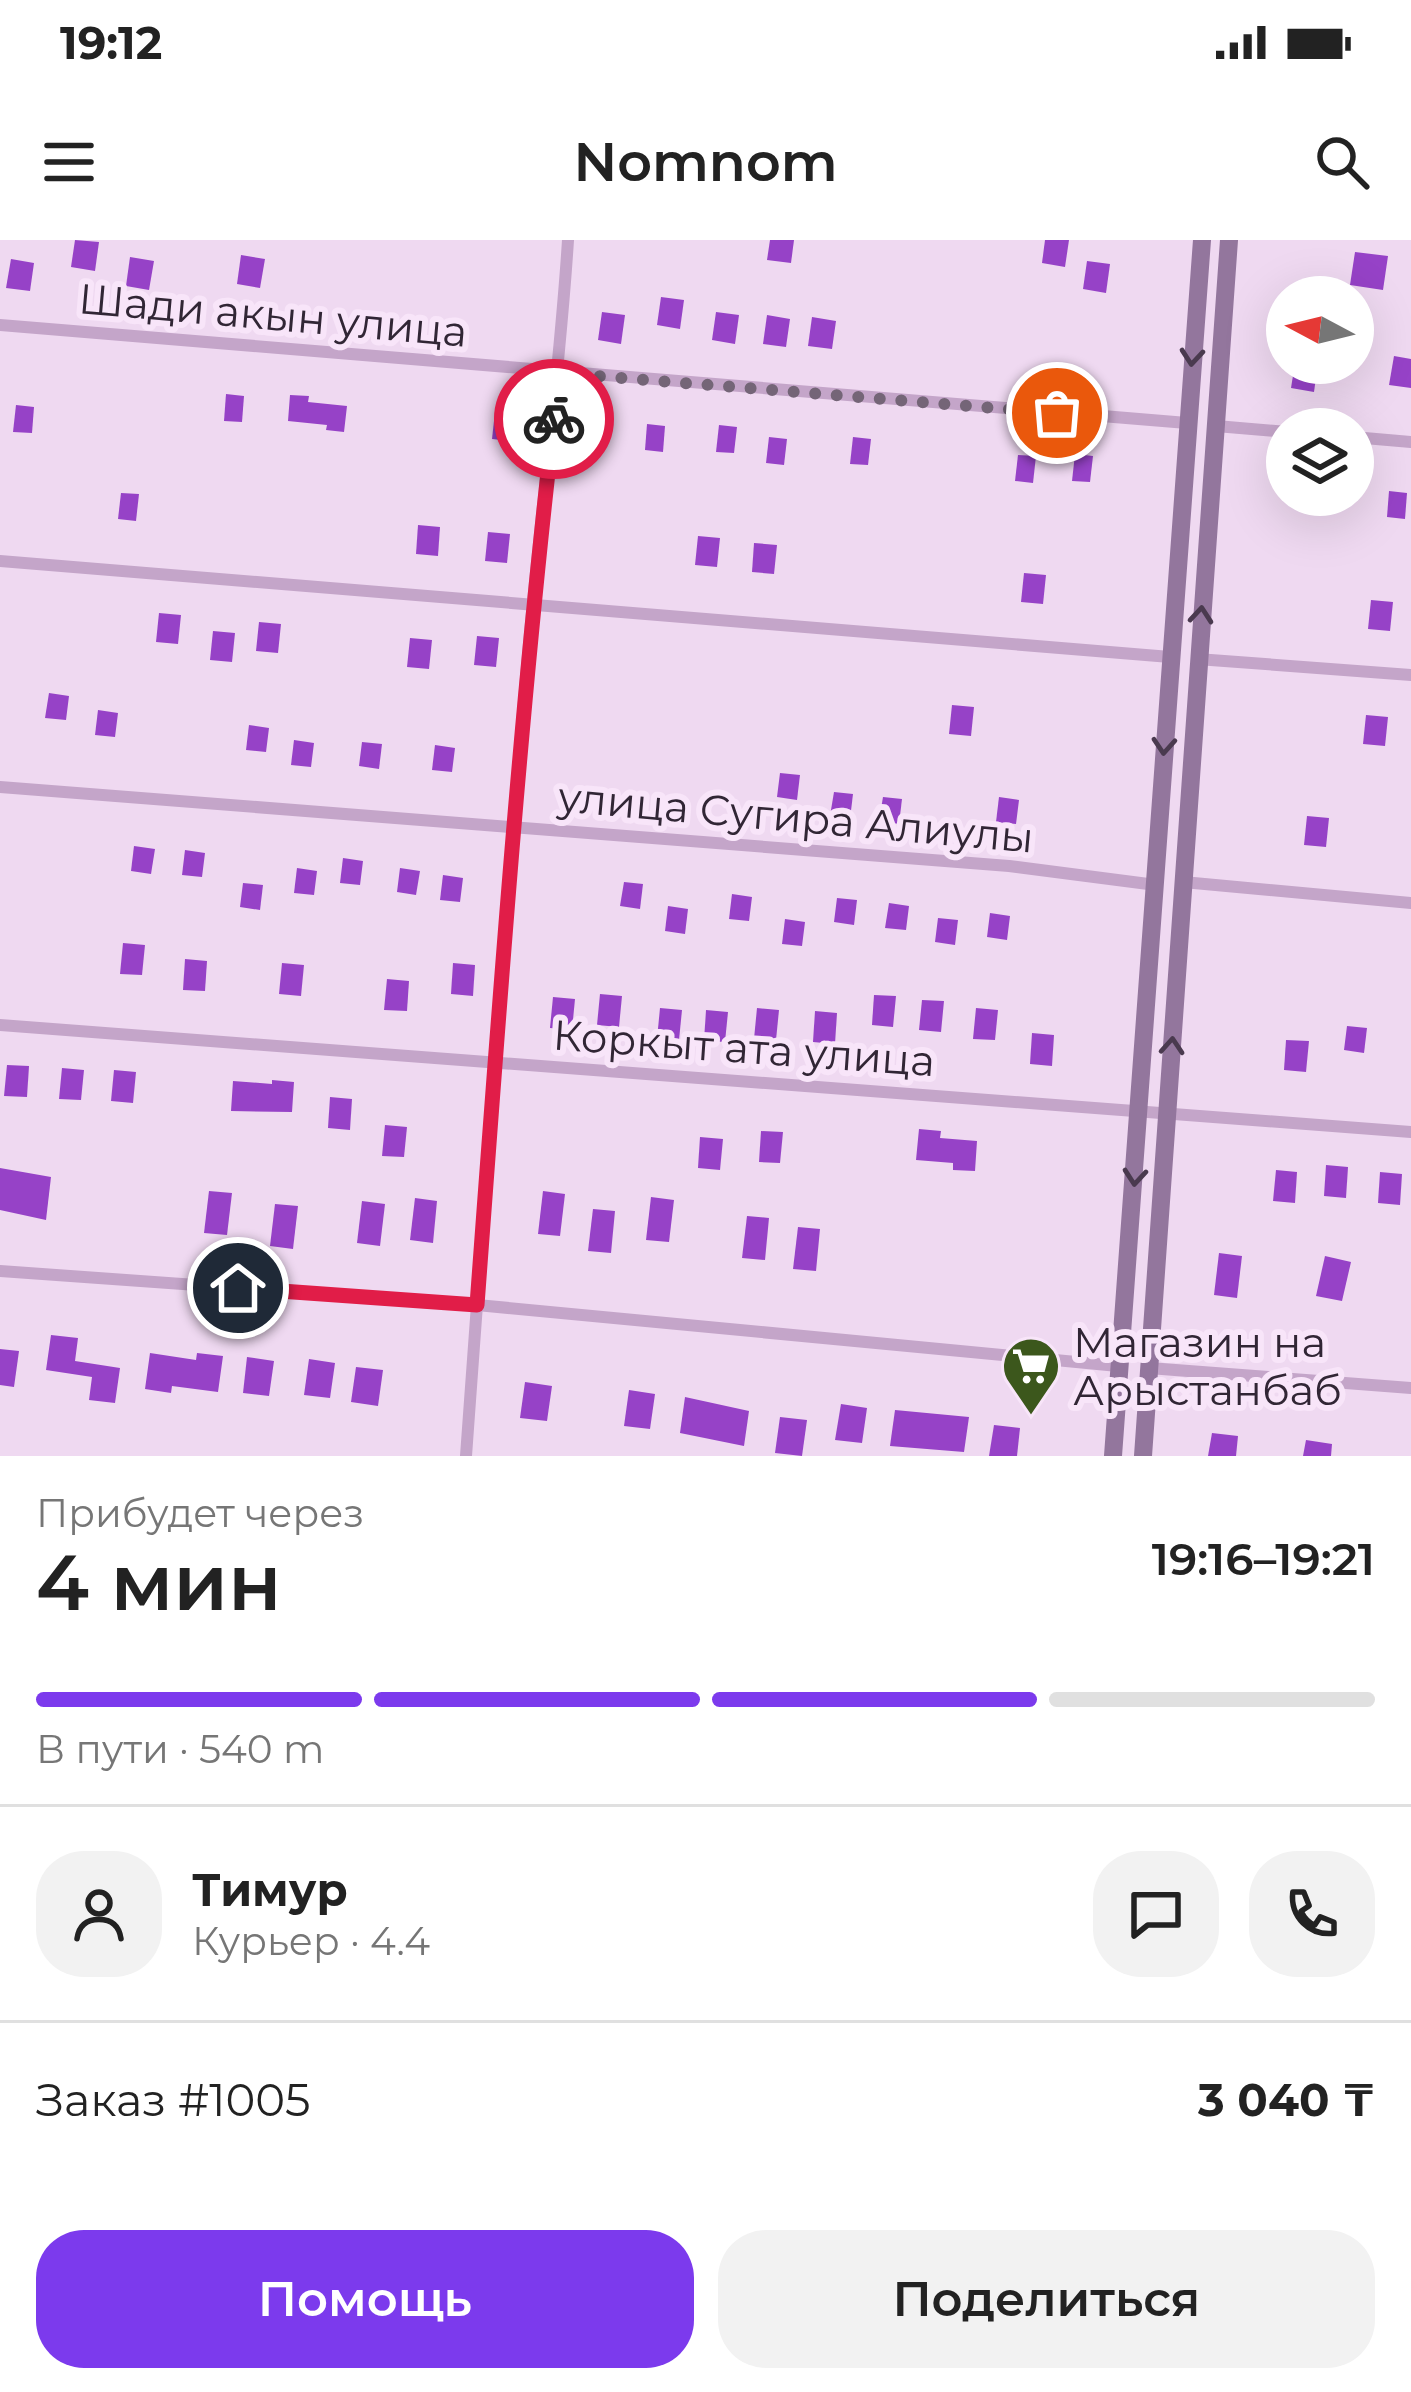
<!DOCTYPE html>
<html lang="ru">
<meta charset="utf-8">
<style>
:root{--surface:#fff;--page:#f2f2f2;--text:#222;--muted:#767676;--line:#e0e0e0;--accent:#7c3aed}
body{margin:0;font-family:Montserrat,sans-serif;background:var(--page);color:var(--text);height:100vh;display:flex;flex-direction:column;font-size:45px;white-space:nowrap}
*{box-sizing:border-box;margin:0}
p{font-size:39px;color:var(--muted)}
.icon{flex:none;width:66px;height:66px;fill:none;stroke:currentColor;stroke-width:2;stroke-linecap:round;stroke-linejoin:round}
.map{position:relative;height:1216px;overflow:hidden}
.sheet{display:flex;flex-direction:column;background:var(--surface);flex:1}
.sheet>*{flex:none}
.needle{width:78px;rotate:277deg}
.buttons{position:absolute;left:1266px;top:36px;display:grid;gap:24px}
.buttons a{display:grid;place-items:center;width:108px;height:108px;border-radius:50%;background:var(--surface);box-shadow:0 12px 48px #0002;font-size:60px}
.pin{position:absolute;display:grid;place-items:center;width:102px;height:102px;color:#fff;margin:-51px;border:6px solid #fff;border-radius:50%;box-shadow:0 3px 12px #0007}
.courier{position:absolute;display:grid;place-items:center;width:120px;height:120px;margin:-60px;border:9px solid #e11d48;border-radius:50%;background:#fff;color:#222;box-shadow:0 3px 15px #0007}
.headline em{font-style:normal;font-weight:600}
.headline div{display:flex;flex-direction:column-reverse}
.headline{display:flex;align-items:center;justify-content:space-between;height:204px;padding:0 36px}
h1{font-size:78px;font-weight:600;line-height:90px}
.bar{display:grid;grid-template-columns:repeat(4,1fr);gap:18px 12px;align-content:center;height:144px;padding:0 36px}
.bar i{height:15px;border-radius:9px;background:var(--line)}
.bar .active{background:var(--accent)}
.bar p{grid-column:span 4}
.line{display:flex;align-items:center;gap:30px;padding:0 36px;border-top:3px solid var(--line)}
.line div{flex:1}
.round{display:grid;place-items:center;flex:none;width:126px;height:126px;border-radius:48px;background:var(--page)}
.primary-button{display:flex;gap:24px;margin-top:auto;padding:24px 36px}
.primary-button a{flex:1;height:138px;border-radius:48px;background:var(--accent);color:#fff;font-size:48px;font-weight:600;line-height:138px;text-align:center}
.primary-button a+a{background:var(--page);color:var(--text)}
.status{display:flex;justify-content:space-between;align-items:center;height:84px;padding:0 60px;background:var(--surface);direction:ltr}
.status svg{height:33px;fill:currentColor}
header{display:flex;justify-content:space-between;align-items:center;height:156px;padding:0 36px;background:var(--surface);font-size:54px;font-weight:600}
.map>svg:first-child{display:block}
.building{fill:#9642c7}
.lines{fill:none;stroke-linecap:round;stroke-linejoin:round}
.street{stroke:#c4a5c9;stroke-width:12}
.secondary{stroke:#93769d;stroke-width:18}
.oneway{stroke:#4a3a4f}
.done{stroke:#746577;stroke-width:12;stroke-dasharray:0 21.6}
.route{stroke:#e11d48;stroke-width:15}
.labels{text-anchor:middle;stroke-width:12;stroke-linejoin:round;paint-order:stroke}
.street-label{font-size:42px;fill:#312635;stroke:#f8e5f9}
.poi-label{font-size:42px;fill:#312635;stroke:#f8e5f9;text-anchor:start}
</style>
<div class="status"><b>19:12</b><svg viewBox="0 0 49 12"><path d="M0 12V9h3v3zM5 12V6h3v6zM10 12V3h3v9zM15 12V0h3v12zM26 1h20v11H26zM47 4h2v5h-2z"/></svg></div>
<header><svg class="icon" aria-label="menu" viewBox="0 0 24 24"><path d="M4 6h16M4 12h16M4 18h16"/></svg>Nomnom<svg class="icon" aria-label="search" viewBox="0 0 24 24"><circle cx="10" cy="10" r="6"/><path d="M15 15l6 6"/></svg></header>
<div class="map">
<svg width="1411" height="1216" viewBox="0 0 1411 1216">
<rect width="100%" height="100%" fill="#efd9f1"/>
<g class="building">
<polygon points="75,0 99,2 95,31 71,27"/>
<polygon points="770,0 794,0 791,23 767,20"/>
<polygon points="1045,0 1069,0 1065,27 1042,23"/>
<polygon points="1355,12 1388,16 1383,50 1350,45"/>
<polygon points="241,15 265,19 260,48 237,44"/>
<polygon points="130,17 154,21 149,50 126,46"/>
<polygon points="11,19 34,23 30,51 6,48"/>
<polygon points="1087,21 1110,24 1106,53 1083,49"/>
<polygon points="661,57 684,60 680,89 657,85"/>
<polygon points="602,72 625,75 621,104 598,100"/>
<polygon points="716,72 739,75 735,104 712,100"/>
<polygon points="767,75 790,79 786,107 763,104"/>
<polygon points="812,77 836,81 832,109 808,106"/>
<polygon points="1394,116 1411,119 1411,148 1389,145"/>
<polygon points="1295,123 1318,123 1314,152 1291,148"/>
<polygon points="226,154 244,156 242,182 224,181"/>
<polygon points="290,155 309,156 308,162 347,166 344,192 326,190 327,185 288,181"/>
<polygon points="16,165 34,167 32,193 13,192"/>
<polygon points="495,172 513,174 511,201 492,199"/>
<polygon points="647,184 665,186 663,212 645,210"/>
<polygon points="719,185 737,187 734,213 716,212"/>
<polygon points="769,197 787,199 784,225 766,223"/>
<polygon points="853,197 871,199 868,225 850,224"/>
<polygon points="1075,214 1093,216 1090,242 1072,241"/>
<polygon points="1018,215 1036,216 1033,243 1015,241"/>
<polygon points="1389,251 1407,253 1405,279 1387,277"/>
<polygon points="121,253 139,254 136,281 118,279"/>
<polygon points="418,285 440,287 438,316 416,314"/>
<polygon points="488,292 510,294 507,323 485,321"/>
<polygon points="698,296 720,298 717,327 695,325"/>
<polygon points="754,303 777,305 774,334 752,332"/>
<polygon points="1024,333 1046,335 1043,364 1021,362"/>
<polygon points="1371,360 1393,362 1390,391 1368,389"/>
<polygon points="159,373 181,375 178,404 156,402"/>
<polygon points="259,382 281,384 278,413 256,411"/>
<polygon points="213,391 235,393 232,422 210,420"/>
<polygon points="477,396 499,398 496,427 474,425"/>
<polygon points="410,398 432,400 429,429 407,427"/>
<polygon points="49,453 69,456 66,480 45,478"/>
<polygon points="952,465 974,467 971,496 949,494"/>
<polygon points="98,470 118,473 115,497 95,495"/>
<polygon points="1366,475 1388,477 1385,506 1363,504"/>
<polygon points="249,485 269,488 266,512 246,510"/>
<polygon points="294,500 314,503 311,527 291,525"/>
<polygon points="362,502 382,504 379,529 359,526"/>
<polygon points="435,505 455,508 452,532 432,530"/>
<polygon points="780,533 800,535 797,560 777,557"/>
<polygon points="834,552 853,554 850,579 830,576"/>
<polygon points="883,557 902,559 899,584 879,581"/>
<polygon points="999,557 1019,560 1016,584 996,582"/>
<polygon points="1307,576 1329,578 1326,607 1304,605"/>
<polygon points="134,606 155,609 151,634 131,631"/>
<polygon points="185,610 205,613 202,637 182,635"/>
<polygon points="343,618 363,621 360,645 340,643"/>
<polygon points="297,628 317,631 314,655 294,653"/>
<polygon points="400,628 420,631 416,655 397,652"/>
<polygon points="443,635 463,638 460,662 440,660"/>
<polygon points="624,642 643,644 640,669 620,666"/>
<polygon points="243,643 263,645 260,670 240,667"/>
<polygon points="732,654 752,657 749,681 729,679"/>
<polygon points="837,658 857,660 854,685 834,682"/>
<polygon points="889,663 909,666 906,690 885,688"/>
<polygon points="668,666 688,669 685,694 665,691"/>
<polygon points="990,673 1010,676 1007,700 987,697"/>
<polygon points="938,678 958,680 955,705 935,702"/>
<polygon points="785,679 805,682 802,706 782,704"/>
<polygon points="123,703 145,705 142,735 120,734"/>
<polygon points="185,719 207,721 205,751 183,750"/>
<polygon points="282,723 304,725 301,756 279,754"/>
<polygon points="453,723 475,725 473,756 451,754"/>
<polygon points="387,739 409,741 407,771 384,770"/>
<polygon points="600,754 622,756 619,787 597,785"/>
<polygon points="874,755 896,756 893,787 872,785"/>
<polygon points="553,757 575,759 572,790 550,788"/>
<polygon points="922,760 944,761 941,792 919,790"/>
<polygon points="660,768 682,770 679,800 657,799"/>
<polygon points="757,768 779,770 776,800 754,799"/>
<polygon points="976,768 998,770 995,800 973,799"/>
<polygon points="706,770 728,772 725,802 704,801"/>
<polygon points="815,771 837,773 835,804 813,802"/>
<polygon points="1347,786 1367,788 1364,813 1344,810"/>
<polygon points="1032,793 1054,795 1052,826 1030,824"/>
<polygon points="1286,800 1309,801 1306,832 1284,830"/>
<polygon points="7,825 29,826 27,857 4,856"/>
<polygon points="62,828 84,830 81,860 59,859"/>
<polygon points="114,830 136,832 133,863 111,861"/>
<polygon points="272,840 294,842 292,872 231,871 233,841 272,844"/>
<polygon points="330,857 352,859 350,890 328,888"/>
<polygon points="385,885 407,887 404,917 382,916"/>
<polygon points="919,889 941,891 940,898 977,901 975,931 953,930 953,923 916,920"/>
<polygon points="761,891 783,892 780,923 759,922"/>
<polygon points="700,897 723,899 720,930 698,928"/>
<polygon points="1326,925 1348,927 1346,958 1324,956"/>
<polygon points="0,928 51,937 46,980 0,970"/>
<polygon points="1276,930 1297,932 1295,963 1273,961"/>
<polygon points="1380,932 1402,934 1400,965 1378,963"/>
<polygon points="209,951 232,953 227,995 204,993"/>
<polygon points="543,951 565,954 560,996 538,994"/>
<polygon points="651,957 674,960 669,1002 646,1000"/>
<polygon points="415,958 437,961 433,1003 410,1000"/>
<polygon points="362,961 385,964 380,1006 357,1003"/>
<polygon points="275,964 298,966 293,1009 270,1006"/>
<polygon points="593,969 615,971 611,1013 588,1011"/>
<polygon points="747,976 769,978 765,1020 742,1018"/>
<polygon points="798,987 820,989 816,1031 793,1029"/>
<polygon points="1219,1013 1242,1016 1237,1058 1214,1055"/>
<polygon points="1325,1016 1351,1022 1342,1061 1316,1056"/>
<polygon points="51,1095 78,1098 75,1121 120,1128 115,1163 89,1160 92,1137 46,1130"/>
<polygon points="0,1109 19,1111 14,1147 0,1145"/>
<polygon points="150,1113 196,1120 197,1113 223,1116 218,1152 172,1146 171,1153 145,1149"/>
<polygon points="247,1117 274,1121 269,1156 243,1153"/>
<polygon points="309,1119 335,1123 330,1158 304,1155"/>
<polygon points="356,1127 383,1130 378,1166 351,1162"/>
<polygon points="525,1142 552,1146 547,1181 520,1178"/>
<polygon points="629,1150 655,1154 650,1189 624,1186"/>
<polygon points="685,1157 749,1171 744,1206 680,1193"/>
<polygon points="841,1164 867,1168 862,1203 835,1200"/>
<polygon points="895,1170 969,1177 964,1212 890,1206"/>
<polygon points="780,1177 807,1180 802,1216 775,1213"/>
<polygon points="994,1185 1020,1188 1017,1216 989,1216"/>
<polygon points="1212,1193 1238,1196 1236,1216 1208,1216"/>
<polygon points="1306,1200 1332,1204 1331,1216 1303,1216"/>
</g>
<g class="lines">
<g class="street">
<polyline points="0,85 1187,183"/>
<polyline points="1216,186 1287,192"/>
<polyline points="1353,197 1411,202"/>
<polyline points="0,321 1170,417"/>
<polyline points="1197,419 1411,435"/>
<polyline points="0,547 1009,626 1156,645"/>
<polyline points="1183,642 1411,663"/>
<polyline points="0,785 1411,892"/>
<polyline points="0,1031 477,1065 1118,1126"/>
<polyline points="1149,1128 1411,1148"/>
<path d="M466 1216C485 953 504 689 527 426 539 284 559 143 568 0"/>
</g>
<g class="secondary">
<polyline points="1113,1216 1202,0"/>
<polyline points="1143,1216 1229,0"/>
</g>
</g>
<defs><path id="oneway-chevron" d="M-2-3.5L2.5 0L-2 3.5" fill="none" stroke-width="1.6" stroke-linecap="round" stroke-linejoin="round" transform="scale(3)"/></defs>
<g class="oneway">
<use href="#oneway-chevron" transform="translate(1192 117) rotate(95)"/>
<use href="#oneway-chevron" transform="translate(1201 375) rotate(-85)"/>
<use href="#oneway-chevron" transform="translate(1164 506) rotate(94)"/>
<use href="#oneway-chevron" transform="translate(1172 806) rotate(-86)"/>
<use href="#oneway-chevron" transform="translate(1135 937) rotate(95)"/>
</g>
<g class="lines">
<polyline class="done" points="554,179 560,133 1057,173"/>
<path class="route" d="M238 1048 477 1065C499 769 520 474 554 179"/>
</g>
<defs>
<g id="supermarket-pin" transform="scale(3)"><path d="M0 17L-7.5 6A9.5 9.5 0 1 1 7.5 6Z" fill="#3c571c" stroke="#f8e5f9"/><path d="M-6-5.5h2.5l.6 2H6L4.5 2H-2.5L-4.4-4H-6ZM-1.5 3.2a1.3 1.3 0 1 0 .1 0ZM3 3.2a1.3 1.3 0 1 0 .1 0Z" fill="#fff"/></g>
</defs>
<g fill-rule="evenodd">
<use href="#supermarket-pin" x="1031" y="1126"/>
</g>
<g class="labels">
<g class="street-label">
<text transform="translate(273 75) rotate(5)" y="15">Шади акын улица</text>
<text transform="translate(796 577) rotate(5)" y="15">улица Сугира Алиулы</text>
<text transform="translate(744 808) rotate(4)" y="15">Коркыт ата улица</text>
</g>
<g class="poi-label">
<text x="1073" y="1117">Магазин на<tspan x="1073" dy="48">Арыстанбаб</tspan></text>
</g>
</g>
</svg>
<div class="buttons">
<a><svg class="needle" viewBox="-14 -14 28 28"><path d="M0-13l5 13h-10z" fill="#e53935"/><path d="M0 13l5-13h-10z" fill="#767676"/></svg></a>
<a><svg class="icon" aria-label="layers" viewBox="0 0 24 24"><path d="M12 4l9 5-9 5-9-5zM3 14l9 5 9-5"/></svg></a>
</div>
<div class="pin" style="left:1057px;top:173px;background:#ea580c"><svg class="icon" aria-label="bag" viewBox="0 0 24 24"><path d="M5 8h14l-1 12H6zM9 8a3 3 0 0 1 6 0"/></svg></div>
<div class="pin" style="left:238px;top:1048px;background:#1f2937"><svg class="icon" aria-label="home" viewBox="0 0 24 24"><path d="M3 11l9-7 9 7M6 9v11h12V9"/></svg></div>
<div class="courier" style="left:554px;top:179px"><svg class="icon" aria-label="bike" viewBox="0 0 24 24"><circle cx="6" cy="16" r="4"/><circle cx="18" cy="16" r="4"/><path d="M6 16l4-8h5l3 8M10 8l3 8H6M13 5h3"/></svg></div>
</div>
<section class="sheet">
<div class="headline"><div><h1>4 мин</h1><p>Прибудет через</p></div><em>19:16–19:21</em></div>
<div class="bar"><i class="active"></i><i class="active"></i><i class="active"></i><i></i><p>В пути · 540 m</p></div>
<div class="line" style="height:216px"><a class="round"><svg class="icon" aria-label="person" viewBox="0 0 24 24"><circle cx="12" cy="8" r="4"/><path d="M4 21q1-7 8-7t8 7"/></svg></a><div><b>Тимур</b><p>Курьер · 4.4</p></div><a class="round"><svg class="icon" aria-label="chat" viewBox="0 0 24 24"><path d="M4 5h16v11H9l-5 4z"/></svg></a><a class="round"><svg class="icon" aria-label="phone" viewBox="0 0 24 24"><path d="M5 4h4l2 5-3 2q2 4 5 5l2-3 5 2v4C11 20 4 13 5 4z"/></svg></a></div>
<div class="line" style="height:156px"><div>Заказ #1005</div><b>3 040 ₸</b></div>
<div class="primary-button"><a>Помощь</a><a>Поделиться</a></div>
</section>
